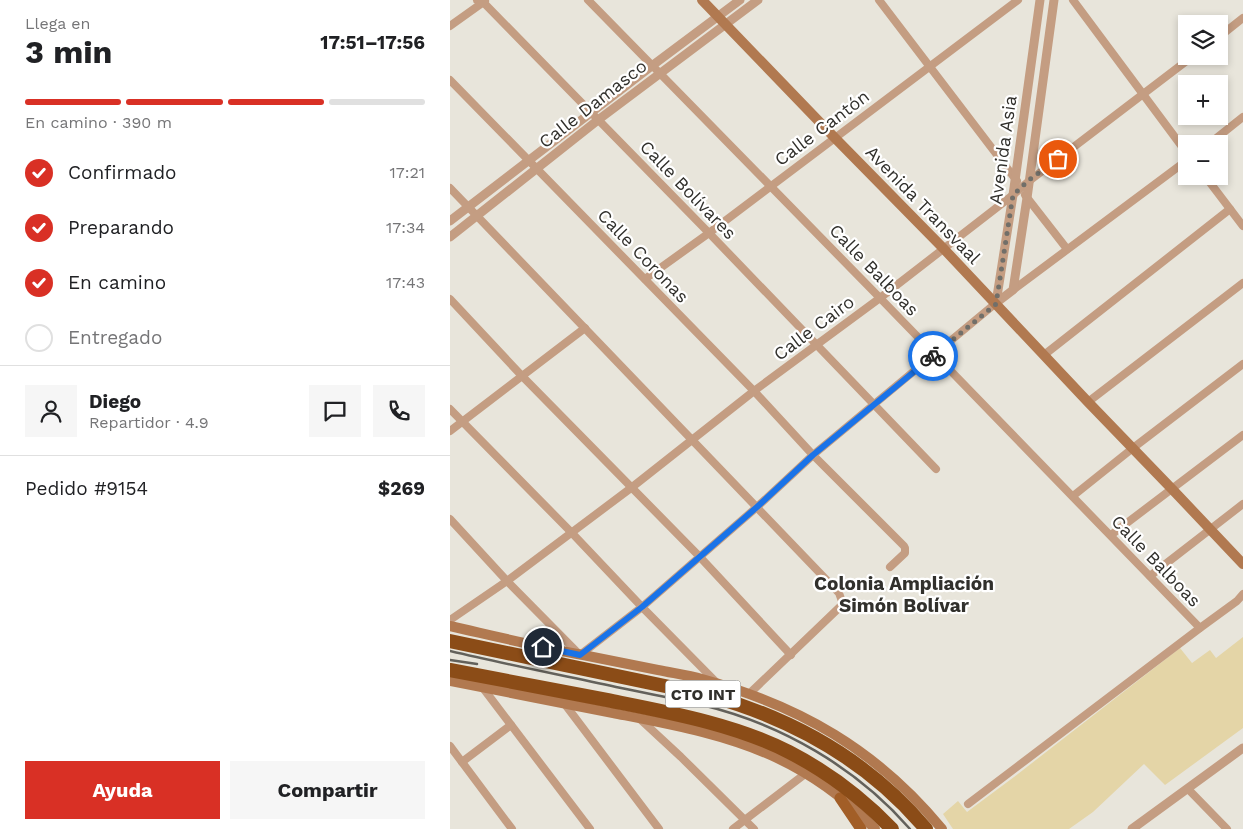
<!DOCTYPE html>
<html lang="es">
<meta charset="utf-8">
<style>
:root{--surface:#fff;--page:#f6f6f6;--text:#202124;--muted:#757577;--line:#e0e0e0;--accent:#d93025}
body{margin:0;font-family:"Work Sans",sans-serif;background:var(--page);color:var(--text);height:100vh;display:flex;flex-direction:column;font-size:19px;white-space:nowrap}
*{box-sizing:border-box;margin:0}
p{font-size:16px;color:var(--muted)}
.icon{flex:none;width:28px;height:28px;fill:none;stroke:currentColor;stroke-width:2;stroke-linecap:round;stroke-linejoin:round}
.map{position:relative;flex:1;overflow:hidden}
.drawer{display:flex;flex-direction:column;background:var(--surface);width:450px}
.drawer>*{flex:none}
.buttons{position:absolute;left:728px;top:15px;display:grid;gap:10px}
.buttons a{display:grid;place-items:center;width:50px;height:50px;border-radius:0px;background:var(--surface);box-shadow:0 2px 8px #0003;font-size:25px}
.pin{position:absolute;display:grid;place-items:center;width:42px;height:42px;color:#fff;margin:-21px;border:2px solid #fff;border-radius:50%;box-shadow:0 1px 5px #0007}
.courier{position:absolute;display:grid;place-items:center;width:50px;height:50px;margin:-25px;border:4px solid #1a73e8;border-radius:50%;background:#fff;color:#222;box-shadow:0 1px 6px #0007}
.summary em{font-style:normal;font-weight:700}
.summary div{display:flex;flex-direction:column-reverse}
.summary{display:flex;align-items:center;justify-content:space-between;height:85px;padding:0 25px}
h1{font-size:32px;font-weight:700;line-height:38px}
.bar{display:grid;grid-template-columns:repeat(4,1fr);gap:8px 5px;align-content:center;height:60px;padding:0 25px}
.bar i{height:6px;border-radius:4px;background:var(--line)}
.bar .on{background:var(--accent)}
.bar p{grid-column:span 4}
.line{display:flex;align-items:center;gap:12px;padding:0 25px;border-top:1px solid var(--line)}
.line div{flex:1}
.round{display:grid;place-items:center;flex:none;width:52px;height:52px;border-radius:0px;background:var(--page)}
ol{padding:0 25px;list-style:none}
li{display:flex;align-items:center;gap:15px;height:55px}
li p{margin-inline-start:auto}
li .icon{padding:5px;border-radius:50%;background:var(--accent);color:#fff;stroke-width:4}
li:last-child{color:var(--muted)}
li i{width:28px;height:28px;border:2px solid var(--line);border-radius:50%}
.button{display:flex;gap:10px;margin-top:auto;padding:10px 25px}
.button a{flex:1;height:58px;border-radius:0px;background:var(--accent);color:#fff;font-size:20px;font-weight:700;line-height:58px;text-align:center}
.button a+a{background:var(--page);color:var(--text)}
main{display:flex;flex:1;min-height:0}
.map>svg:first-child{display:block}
.green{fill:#e4d5a7}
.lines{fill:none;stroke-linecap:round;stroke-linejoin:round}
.minor{stroke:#c49d82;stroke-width:8}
.tertiary{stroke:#c49d82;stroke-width:9}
.secondary{stroke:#b17950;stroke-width:10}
.primary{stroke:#a25e27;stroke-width:11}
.motorway{stroke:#8b4c17;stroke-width:14}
.rail{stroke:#63615b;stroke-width:2.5}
.done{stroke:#716f69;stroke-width:5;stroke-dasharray:0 9}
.route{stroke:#1a73e8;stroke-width:6}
.labels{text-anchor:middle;stroke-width:4.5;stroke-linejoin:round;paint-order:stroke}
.shield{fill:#fff;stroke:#6f6e6b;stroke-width:1}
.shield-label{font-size:16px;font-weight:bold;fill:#31302c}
.street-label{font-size:18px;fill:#31302c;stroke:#fff}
.neighbourhood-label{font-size:19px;font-weight:bold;fill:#31302c;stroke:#fff}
</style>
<main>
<section class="drawer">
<div class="summary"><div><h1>3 min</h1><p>Llega en</p></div><em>17:51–17:56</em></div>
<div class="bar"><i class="on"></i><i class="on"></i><i class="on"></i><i></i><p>En camino · 390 m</p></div>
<ol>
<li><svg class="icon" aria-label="check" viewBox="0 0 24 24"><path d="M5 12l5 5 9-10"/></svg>Confirmado<p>17:21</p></li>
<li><svg class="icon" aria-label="check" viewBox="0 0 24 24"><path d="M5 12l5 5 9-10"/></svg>Preparando<p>17:34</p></li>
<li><svg class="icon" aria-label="check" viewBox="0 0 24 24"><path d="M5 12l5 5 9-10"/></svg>En camino<p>17:43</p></li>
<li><i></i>Entregado</li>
</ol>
<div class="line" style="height:90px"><a class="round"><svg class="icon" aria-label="person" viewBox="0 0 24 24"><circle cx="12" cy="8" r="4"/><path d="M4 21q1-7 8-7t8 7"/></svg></a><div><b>Diego</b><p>Repartidor · 4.9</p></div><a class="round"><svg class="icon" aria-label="chat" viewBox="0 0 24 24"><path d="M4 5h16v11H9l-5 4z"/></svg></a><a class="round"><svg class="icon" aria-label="phone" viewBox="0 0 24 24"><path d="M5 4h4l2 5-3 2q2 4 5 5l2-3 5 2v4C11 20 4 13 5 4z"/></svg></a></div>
<div class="line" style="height:65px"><div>Pedido #9154</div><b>$269</b></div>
<div class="button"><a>Ayuda</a><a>Compartir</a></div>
</section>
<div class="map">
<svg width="793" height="829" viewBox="0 0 793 829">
<rect width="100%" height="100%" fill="#e8e5db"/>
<polygon class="green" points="793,637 793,728 715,785 694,764 643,812 619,829 503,829 493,814 508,801 517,812 564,777 730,648 742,663 760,650 766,658"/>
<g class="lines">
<g class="minor">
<polyline points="27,0 33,2 259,233 486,469"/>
<polyline points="138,0 430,298 750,628"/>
<polyline points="429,0 567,181"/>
<polyline points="623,0 736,152"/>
<polyline points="0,26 35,1"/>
<polyline points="769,37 793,18"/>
<polyline points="0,80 304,391 363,455 454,546 455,548 455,553 440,567"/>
<polyline points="759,144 793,117"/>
<polyline points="755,176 793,226"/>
<polyline points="0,188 27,216 389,593 393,604 299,694"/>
<polyline points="575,195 617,249"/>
<polyline points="195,279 259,233 568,0"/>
<polyline points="563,290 736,161"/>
<polyline points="0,299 72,376 249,556 341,655"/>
<polyline points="594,355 780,209"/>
<polyline points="638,402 793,283"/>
<polyline points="0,409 121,532 192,607 267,683"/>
<polyline points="0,431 135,328"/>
<polyline points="623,496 683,448 793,364"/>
<polyline points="0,519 57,581 130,655 192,607 307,507 363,455 546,303"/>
<polyline points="661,535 793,435"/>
<polyline points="700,576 793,504"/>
<polyline points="0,620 57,581 181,488 304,391 430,298 563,195 579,181 743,56"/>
<polyline points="33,688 140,829"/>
<polyline points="114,703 209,829"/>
<polyline points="190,719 231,757 304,829"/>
<polyline points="0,746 62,829"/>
<polyline points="12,762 61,725"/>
<polyline points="738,789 777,829"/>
<polyline points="518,804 750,628 787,601 793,594"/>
<polyline points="283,829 355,774"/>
</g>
<g class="tertiary">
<polyline points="0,221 203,65 290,0"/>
<polyline points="0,237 148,120 308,0"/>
<polyline points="546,303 563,290 577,198 604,0"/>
<polyline points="546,303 563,195 590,0"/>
<polyline points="682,829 793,748"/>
</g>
<g class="secondary">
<polyline points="252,0 384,137 493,248 638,402 722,489 793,564"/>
<path d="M0 626C44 636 89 647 133 655 158 660 183 665 208 670 222 673 238 675 252 679 350 706 427 750 492 829"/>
<path d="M0 681C54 692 109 702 163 713 219 724 276 734 327 758 363 775 398 801 425 829"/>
</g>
<polyline class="primary" points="390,798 411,829"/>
<g class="motorway">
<path d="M0 641 258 695C344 719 418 760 476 829"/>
<path d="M0 670C52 680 104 690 157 700 217 712 285 724 339 752 378 772 412 798 442 829"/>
</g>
<g class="rail">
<path d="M0 651C55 664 111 675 166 687 195 693 224 698 252 705 331 724 406 767 460 829"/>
<polyline points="0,660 27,664"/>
</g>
</g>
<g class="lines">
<polyline class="done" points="483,356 546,304 563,195 579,180 608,159"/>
<polyline class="route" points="93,647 130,655 192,607 307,507 363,455 483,356"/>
</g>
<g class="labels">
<rect class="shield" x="215.5" y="680.5" width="75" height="27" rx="4"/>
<g class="shield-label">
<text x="253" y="700">CTO INT</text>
</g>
<g class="street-label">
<text transform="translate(143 104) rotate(-38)" y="6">Calle Damasco</text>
<text transform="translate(372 128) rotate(-37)" y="6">Calle Cantón</text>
<text transform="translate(553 150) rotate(-82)" y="6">Avenida Asia</text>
<text transform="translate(238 190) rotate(46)" y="6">Calle Bolívares</text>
<text transform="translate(473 205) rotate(46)" y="6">Avenida Transvaal</text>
<text transform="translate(193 256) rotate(46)" y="6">Calle Coronas</text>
<text transform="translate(424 270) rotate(46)" y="6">Calle Balboas</text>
<text transform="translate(364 328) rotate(-37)" y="6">Calle Cairo</text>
<text transform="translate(706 561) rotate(46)" y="6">Calle Balboas</text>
</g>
<g class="neighbourhood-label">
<text x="454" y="590">Colonia Ampliación<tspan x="454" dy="22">Simón Bolívar</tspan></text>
</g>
</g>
</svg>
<div class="buttons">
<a><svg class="icon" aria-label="layers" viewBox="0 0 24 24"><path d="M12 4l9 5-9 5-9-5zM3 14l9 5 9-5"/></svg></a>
<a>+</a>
<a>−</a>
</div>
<div class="pin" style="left:608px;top:159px;background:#ea580c"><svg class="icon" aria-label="bag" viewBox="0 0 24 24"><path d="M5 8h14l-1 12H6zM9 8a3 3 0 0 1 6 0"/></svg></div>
<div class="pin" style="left:93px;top:647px;background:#1f2937"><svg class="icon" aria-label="home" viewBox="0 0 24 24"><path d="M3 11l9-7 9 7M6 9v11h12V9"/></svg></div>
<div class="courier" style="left:483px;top:356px"><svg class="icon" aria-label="bike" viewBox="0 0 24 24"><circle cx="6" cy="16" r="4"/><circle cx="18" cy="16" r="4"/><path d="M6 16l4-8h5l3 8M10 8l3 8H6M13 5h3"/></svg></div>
</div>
</main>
